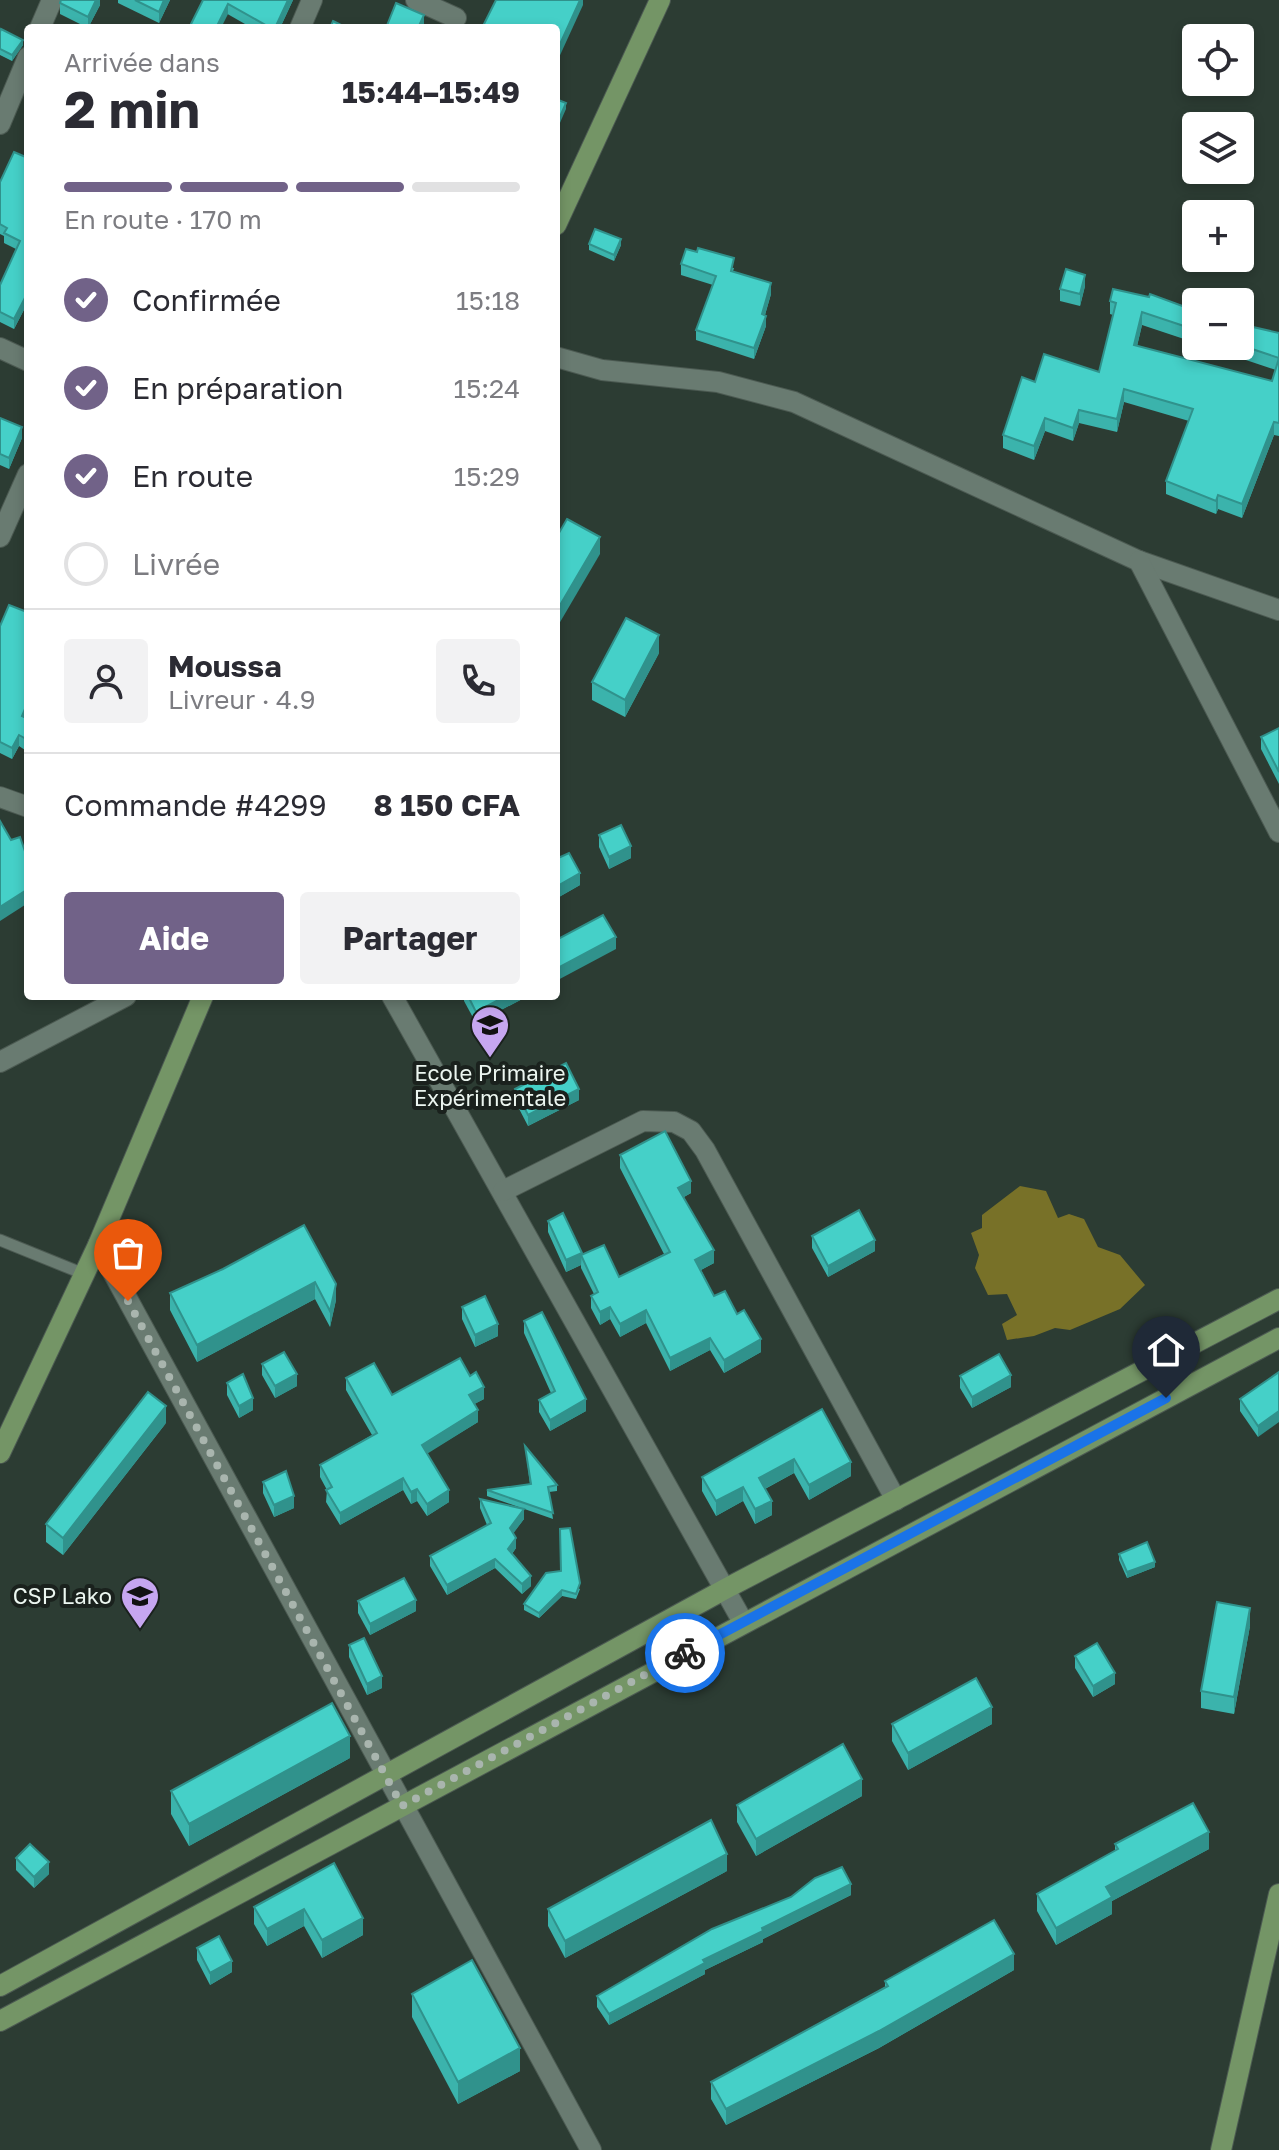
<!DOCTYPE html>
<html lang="fr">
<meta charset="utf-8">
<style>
:root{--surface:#fff;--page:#f2f2f3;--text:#2b2b33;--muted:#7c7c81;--line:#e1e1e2;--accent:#716288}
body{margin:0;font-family:"Golos Text",sans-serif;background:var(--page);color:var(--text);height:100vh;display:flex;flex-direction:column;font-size:30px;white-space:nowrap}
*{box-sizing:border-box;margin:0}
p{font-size:26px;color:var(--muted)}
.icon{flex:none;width:44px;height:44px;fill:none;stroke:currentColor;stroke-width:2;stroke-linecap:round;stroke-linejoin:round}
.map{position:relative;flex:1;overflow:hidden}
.drawer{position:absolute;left:24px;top:24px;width:536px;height:976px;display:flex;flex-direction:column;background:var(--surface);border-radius:8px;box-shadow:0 4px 12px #0003}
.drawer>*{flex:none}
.buttons{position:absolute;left:1182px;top:24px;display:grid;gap:16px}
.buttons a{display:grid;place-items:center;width:72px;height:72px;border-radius:8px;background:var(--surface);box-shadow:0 4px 12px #0003;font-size:40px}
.pin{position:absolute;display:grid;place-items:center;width:68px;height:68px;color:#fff;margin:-82px -34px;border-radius:50% 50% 50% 0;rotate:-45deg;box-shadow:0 0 8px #0007}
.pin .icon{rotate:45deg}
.courier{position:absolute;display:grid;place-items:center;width:80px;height:80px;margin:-40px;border:6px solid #1a73e8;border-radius:50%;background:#fff;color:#222;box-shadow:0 2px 10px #0007}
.headline em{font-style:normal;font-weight:700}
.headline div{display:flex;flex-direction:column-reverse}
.headline{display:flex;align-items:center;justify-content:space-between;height:136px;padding:0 40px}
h1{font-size:52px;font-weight:700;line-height:60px}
.bar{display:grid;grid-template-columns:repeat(4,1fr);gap:12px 8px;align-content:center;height:96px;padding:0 40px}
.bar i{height:10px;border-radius:6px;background:var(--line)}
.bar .selected{background:var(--accent)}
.bar p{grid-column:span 4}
.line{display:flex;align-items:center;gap:20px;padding:0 40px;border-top:2px solid var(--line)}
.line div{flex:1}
.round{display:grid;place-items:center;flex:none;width:84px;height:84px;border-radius:8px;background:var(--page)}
ol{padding:0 40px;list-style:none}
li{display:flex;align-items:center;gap:24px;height:88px}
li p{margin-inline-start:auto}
li .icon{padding:8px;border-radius:50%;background:var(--accent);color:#fff;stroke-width:4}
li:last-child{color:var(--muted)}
li i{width:44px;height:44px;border:4px solid var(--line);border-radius:50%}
.button{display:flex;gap:16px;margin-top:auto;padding:16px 40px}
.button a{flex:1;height:92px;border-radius:8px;background:var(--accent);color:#fff;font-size:32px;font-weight:700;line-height:92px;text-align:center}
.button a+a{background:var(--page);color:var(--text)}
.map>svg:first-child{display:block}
.forest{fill:#787128}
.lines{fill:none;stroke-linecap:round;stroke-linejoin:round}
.lane-casing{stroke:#4c5a52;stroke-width:13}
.street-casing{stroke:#4c5a52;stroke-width:22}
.secondary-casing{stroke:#4c5a52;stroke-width:22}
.lane{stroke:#697b71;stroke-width:11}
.street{stroke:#697b71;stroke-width:20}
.secondary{stroke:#749566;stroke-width:20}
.wall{fill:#3bb3ac}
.shaded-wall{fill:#30928c}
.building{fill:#45d0c8;stroke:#30928c;stroke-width:2}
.done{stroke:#a9b5ae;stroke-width:8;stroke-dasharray:0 14.4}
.route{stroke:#1a73e8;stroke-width:10}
.labels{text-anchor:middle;stroke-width:8;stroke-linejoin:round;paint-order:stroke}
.poi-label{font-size:22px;fill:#ecf6f0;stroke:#1a211d}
</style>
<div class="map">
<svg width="1279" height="2150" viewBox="0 0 1279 2150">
<rect width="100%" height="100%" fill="#2c3c33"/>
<polygon class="forest" points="1020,1186 1046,1191 1058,1218 1069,1214 1084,1219 1098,1247 1120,1255 1145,1285 1120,1309 1070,1330 1055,1328 1034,1336 1007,1340 1002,1324 1017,1315 1007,1294 988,1295 975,1268 979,1255 971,1233 982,1228 982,1215"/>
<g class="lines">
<g class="lane-casing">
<polyline id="lane" points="0,1240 84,1274"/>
</g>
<g class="street-casing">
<g id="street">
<polyline points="416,0 456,18"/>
<polyline points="40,28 52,0"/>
<polyline points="300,28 312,0"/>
<polyline points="0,124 28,57"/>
<polyline points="0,348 28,361"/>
<polyline points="556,357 602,370 718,382 794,402 1139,561 1279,610"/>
<polyline points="0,537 28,474"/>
<polyline points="1139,561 1279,832"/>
<polyline points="0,797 28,807"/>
<polyline points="392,996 743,1622"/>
<polyline points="0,1062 126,996"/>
<polyline points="503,1191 643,1121 674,1122 691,1131 705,1150 896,1500"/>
<polyline points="98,1245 591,2150"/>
</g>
</g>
<g class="secondary-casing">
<g id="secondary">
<polyline points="556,225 660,0"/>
<polyline points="0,1453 98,1245 203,996"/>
<polyline points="0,1986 727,1588 1279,1299"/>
<polyline points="0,2021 1279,1338"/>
<polyline points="1221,2150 1279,1894"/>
</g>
</g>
<use href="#lane" class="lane"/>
<use href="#street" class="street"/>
<use href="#secondary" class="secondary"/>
</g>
<g class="wall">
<polygon points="100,0 100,5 88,28 60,14 60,3"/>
<polygon points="118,0 170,0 159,23 118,3"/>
<polygon points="203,0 293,0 280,28 252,28"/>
<polygon points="0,32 23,45 12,61 0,55"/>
<polygon points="28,158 28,302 14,329 0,322 0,285 16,249 4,243 4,236 0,234 0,182"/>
<polygon points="589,244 621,245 614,261 589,250"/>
<polygon points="681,264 734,268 733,271 771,294 765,315 766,326 754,359 696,340 696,330 713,285 681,275"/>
<polygon points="1085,286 1080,306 1060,301 1060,289"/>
<polygon points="1110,301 1196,311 1196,343 1142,325 1137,346 1272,381 1276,370 1204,346 1240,346 1240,324 1279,333 1279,436 1274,435 1242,518 1218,509 1216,514 1166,494 1166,481 1189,421 1124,402 1117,432 1079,423 1073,441 1045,431 1034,460 1003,448 1003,435 1035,382 1099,372 1113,315 1110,314"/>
<polygon points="0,418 22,438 9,469 0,465"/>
<polygon points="27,612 26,718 28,719 28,752 19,746 12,759 0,753 0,626"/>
<polygon points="659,653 625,717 592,700 592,682"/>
<polygon points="1279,728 1279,784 1261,749 1261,737"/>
<polygon points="599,835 631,858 609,869 599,847"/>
<polygon points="556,859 580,885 559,897 556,891"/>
<polygon points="464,996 528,996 476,1023 464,1001"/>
<polygon points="515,1089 579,1100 528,1126 515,1101"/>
<polygon points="620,1155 691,1193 684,1197 714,1263 701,1270 714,1296 737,1314 761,1352 724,1373 710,1350 670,1371 646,1323 620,1337 610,1319 600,1325 591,1308 591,1296 594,1294 581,1268 581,1265 566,1272 548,1232 548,1221 582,1255 619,1277 664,1254 620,1168"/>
<polygon points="812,1236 875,1251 828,1277 812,1248"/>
<polygon points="223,1269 336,1284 336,1300 330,1327 315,1299 197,1362 170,1310 170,1293"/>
<polygon points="462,1307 498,1336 475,1347 462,1319"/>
<polygon points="524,1321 586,1411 550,1431 539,1412 539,1400 551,1393 524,1333"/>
<polygon points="262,1364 297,1386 275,1398 262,1375"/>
<polygon points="1279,1372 1258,1437 1240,1411 1240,1399"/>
<polygon points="960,1376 1011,1387 972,1408 960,1388"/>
<polygon points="346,1378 392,1395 484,1399 474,1404 478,1422 427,1453 449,1502 427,1516 417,1501 411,1504 403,1490 340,1525 326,1502 327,1490 320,1477 320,1465 372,1435 346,1390"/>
<polygon points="227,1383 253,1410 239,1418 227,1395"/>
<polygon points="822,1409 851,1476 809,1500 794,1473 765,1489 772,1515 755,1524 743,1501 716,1516 702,1491 702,1477"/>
<polygon points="166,1423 63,1555 46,1542 46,1524"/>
<polygon points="525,1446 557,1485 557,1491 549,1492 553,1519 487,1496 487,1490 530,1484"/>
<polygon points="263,1482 294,1508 274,1517 263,1493"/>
<polygon points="480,1499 524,1519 513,1533 516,1548 512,1554 531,1586 522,1594 495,1568 447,1595 430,1566 430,1556 487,1525 480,1508"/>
<polygon points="1119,1554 1155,1567 1127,1578 1119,1560"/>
<polygon points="546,1573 580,1589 576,1599 562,1596 539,1618 524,1610 524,1604"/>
<polygon points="358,1601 416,1611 370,1635 358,1613"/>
<polygon points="1250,1626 1234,1714 1201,1708 1201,1691"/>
<polygon points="349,1645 382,1688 367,1695 349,1657"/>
<polygon points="1075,1656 1115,1684 1093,1697 1075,1668"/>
<polygon points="892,1724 992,1724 908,1770 892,1741"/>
<polygon points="350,1758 189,1846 171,1814 171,1791"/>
<polygon points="862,1796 756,1856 737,1822 737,1805"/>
<polygon points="1115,1844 1209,1849 1112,1901 1112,1914 1056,1945 1037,1911 1037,1894 1115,1851"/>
<polygon points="16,1858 49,1874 34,1888 16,1870"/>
<polygon points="334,1863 363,1935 322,1958 304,1926 267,1946 254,1924 254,1907"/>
<polygon points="727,1871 565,1958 548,1926 548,1909"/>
<polygon points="851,1895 763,1939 763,1942 705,1970 705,1974 609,2025 597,2007 597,1996 791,1897"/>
<polygon points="197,1948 232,1972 210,1985 197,1960"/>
<polygon points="1014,1970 879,2048 726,2125 711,2099 711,2082 885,1987 885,1981"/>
<polygon points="412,1994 520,2071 458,2104 412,2017"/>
</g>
<g class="shaded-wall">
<polygon points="96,0 100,0 100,5 88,28 88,17"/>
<polygon points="164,0 170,0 159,23 159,12"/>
<polygon points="288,0 293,0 280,28 275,28"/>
<polygon points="580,0 583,0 583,5 556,64 556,53"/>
<polygon points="228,4 228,14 221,28 216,28"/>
<polygon points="424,15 424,27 423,28 418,28"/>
<polygon points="23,40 23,45 12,61 12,55"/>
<polygon points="566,103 566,109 556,132 556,126"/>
<polygon points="621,239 621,245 614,261 614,255"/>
<polygon points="1085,275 1085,286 1080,306 1080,294"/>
<polygon points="771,283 771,294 762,325 762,314"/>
<polygon points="28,292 28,302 14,329 14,319"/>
<polygon points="1142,312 1142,325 1134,359 1134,345"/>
<polygon points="766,316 766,326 754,359 754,348"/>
<polygon points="1124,389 1124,402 1117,432 1117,419"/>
<polygon points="1079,410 1079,423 1073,441 1073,428"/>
<polygon points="1045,418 1045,431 1034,460 1034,446"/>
<polygon points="1274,422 1274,435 1242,518 1242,504"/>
<polygon points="22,427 22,438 9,469 9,458"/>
<polygon points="1218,495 1218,509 1216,514 1216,501"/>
<polygon points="600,537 600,554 556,629 556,612"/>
<polygon points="659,635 659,653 625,717 625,700"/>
<polygon points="28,702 28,713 22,728 22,716"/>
<polygon points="19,735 19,746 12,759 12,748"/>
<polygon points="631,846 631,858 609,869 609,857"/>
<polygon points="580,873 580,885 559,897 559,885"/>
<polygon points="28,889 28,903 0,921 0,907"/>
<polygon points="616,937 616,949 556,981 556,969"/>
<polygon points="506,996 528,996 476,1023 476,1012"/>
<polygon points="579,1089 579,1100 528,1126 528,1115"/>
<polygon points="691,1181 691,1193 678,1200 678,1188"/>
<polygon points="875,1240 875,1251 828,1277 828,1266"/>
<polygon points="714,1250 714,1263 695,1273 695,1260"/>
<polygon points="582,1253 581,1265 566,1272 566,1260"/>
<polygon points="315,1282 315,1299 197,1362 197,1345"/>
<polygon points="336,1284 336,1300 330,1327 330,1311"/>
<polygon points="610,1307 610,1319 600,1325 600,1312"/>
<polygon points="646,1310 646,1323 620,1337 620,1324"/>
<polygon points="498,1324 498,1336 475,1347 475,1335"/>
<polygon points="710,1338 710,1350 670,1371 670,1358"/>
<polygon points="761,1339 761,1352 724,1373 724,1360"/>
<polygon points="297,1374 297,1386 275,1398 275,1386"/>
<polygon points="1011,1375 1011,1387 972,1408 972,1397"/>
<polygon points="484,1387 484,1399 469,1407 469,1395"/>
<polygon points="253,1398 253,1410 239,1418 239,1406"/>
<polygon points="586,1399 586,1411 550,1431 550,1420"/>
<polygon points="166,1406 166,1423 63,1555 63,1538"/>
<polygon points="478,1410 478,1422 422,1457 422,1445"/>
<polygon points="1279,1411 1279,1422 1258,1437 1258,1426"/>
<polygon points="794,1459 794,1473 759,1492 759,1478"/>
<polygon points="851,1462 851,1476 809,1500 809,1485"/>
<polygon points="403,1478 403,1490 340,1525 340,1513"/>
<polygon points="743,1487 743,1501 716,1516 716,1501"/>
<polygon points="417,1489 417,1501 411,1504 411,1492"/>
<polygon points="449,1490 449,1502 427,1516 427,1504"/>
<polygon points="294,1496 294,1508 274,1517 274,1505"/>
<polygon points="772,1501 772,1515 755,1524 755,1509"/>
<polygon points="524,1509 524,1519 510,1538 510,1528"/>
<polygon points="516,1538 516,1548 508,1559 508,1549"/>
<polygon points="495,1559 495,1568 447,1595 447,1585"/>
<polygon points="1155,1562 1155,1567 1127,1578 1127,1572"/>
<polygon points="531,1576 531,1586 522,1594 522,1584"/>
<polygon points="562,1590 562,1596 539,1618 539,1613"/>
<polygon points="416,1600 416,1611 370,1635 370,1624"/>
<polygon points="1250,1608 1250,1626 1234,1714 1234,1697"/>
<polygon points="1115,1673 1115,1684 1093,1697 1093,1686"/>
<polygon points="382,1676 382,1688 367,1695 367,1684"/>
<polygon points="992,1707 992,1724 908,1770 908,1753"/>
<polygon points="350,1736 350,1758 189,1846 189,1824"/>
<polygon points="862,1779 862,1796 756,1856 756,1839"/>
<polygon points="1209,1832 1209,1849 1112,1901 1112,1914 1056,1945 1056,1928 1106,1887"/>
<polygon points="727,1854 727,1871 565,1958 565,1941"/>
<polygon points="49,1862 49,1874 34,1888 34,1877"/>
<polygon points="851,1884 851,1895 763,1939 763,1942 705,1970 705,1974 609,2025 609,2014 703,1960 762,1928"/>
<polygon points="304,1909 304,1926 267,1946 267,1929"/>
<polygon points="363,1918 363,1935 322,1958 322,1940"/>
<polygon points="1014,1954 1014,1970 879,2048 726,2125 726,2109"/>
<polygon points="232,1961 232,1972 210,1985 210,1973"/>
<polygon points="520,2048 520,2071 458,2104 458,2082"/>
</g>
<g class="building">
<polygon points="61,0 96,0 88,17 60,3"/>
<polygon points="135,0 164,0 159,12"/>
<polygon points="203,0 288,0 275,28 271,28 228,4 216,28 189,28"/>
<polygon points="496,0 580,0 556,53 556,28 482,28"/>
<polygon points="396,3 424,15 418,28 386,28"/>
<polygon points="333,21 347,28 330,28"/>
<polygon points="1,29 23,40 12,55 0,49 0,32"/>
<polygon points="556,99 566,103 556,126"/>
<polygon points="14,152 28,158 28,292 14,319 0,312 0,285 20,241 4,233 7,228 0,224 0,182"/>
<polygon points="595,229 621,239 614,255 589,244"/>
<polygon points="698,248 734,258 731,271 771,283 762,314 766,316 754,348 696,330 716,276 681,264 686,249 697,252"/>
<polygon points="1066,269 1085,275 1080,294 1060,289"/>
<polygon points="1113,289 1149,297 1150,294 1196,311 1196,330 1142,312 1134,345 1272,381 1279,358 1279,423 1274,422 1242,504 1218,495 1216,501 1166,481 1193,409 1124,389 1117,419 1079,410 1073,428 1045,418 1034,446 1003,435 1022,377 1035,382 1044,354 1099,372 1116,303 1110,301"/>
<polygon points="1240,324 1279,333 1279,358 1240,345"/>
<polygon points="0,418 22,427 9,458 0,454"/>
<polygon points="567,519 600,537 556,612 556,538"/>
<polygon points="9,605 27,612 28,611 28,702 22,716 28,719 28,740 19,735 12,748 0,742 0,626"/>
<polygon points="626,618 659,635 625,700 592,682"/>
<polygon points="1279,728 1279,772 1261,737"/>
<polygon points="0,821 11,840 20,837 28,860 28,889 0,907"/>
<polygon points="621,825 631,846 609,857 599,835"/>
<polygon points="569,853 580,873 559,885 556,880 556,859"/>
<polygon points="603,915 616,937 556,969 556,940"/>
<polygon points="468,996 506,996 476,1012"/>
<polygon points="566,1063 579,1089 528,1115 515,1089"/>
<polygon points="665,1131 691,1181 678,1188 714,1250 695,1260 714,1296 725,1291 737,1314 744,1310 761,1339 724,1360 710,1338 670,1358 646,1310 620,1324 610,1307 600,1312 591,1296 598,1292 581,1255 604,1245 619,1277 670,1252 620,1155"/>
<polygon points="859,1210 875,1240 828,1266 812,1236"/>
<polygon points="563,1213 582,1253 566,1260 548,1221"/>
<polygon points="304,1225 336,1284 330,1311 315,1282 197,1345 170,1293 223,1269"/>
<polygon points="485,1296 498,1324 475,1335 462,1307"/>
<polygon points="542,1312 586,1399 550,1420 539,1400 555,1391 524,1321"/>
<polygon points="284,1352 297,1374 275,1386 262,1364"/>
<polygon points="999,1354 1011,1375 972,1397 960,1376"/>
<polygon points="460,1358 470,1376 476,1372 484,1387 469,1395 478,1410 422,1445 449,1490 427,1504 417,1489 411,1492 403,1478 340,1513 326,1490 332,1487 320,1465 377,1433 346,1378 374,1363 392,1395"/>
<polygon points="1279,1372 1279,1411 1258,1426 1240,1399"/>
<polygon points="243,1374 253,1398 239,1406 227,1383"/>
<polygon points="148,1392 166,1406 63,1538 46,1524"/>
<polygon points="822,1409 851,1462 809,1485 794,1459 759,1478 772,1501 755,1509 743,1487 716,1501 702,1477"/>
<polygon points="525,1446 557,1485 548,1487 553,1513 487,1490 531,1484"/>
<polygon points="286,1471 294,1496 274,1505 263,1482"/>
<polygon points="480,1499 524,1509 510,1528 516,1538 508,1549 531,1576 522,1584 495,1559 447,1585 430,1556 491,1523"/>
<polygon points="570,1528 580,1583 576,1594 562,1590 539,1613 524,1604 546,1573 561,1571 560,1529"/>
<polygon points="1147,1542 1155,1562 1127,1572 1119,1554"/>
<polygon points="404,1578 416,1600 370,1624 358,1601"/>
<polygon points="1217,1602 1250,1608 1234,1697 1201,1691"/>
<polygon points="364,1638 382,1676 367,1684 349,1645"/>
<polygon points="1097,1643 1115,1673 1093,1686 1075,1656"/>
<polygon points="976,1678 992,1707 908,1753 892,1724"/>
<polygon points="332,1703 350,1736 189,1824 171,1791"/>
<polygon points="843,1744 862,1779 756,1839 737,1805"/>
<polygon points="1193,1803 1209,1832 1106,1887 1112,1897 1056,1928 1037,1894 1118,1849 1115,1844"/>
<polygon points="711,1820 727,1854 565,1941 548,1909"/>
<polygon points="30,1844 49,1862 34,1877 16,1858"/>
<polygon points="334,1863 363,1918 322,1940 304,1909 267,1929 254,1907"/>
<polygon points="842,1867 851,1884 762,1928 763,1931 703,1960 705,1963 609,2014 597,1996 712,1929 791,1897 815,1878"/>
<polygon points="994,1920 1014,1954 879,2031 726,2109 711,2082 888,1986 885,1981"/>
<polygon points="219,1936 232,1961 210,1973 197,1948"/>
<polygon points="472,1960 520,2048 458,2082 412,1994"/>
</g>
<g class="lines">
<polyline class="done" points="128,1301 402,1806 685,1653"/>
<polyline class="route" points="685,1653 1166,1398"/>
</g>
<defs>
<g id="school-pin" transform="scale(2)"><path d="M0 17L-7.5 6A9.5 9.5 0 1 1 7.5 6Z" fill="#c6a6f0" stroke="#1a211d"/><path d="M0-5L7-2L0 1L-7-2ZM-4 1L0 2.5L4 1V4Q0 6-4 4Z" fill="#111"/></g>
</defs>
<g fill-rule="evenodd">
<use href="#school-pin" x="490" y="1025"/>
<use href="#school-pin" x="140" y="1596"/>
</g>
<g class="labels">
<g class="poi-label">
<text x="490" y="1081">Ecole Primaire<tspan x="490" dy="25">Expérimentale</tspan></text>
<text x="112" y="1604" text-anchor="end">CSP Lako</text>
</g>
</g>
</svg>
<div class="buttons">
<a><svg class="icon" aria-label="locate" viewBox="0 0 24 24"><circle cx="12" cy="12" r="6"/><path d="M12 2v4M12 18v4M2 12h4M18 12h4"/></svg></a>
<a><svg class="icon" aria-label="layers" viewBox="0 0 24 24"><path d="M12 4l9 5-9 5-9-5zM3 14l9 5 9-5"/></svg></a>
<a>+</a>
<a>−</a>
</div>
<div class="pin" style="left:128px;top:1301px;background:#ea580c"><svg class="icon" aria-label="bag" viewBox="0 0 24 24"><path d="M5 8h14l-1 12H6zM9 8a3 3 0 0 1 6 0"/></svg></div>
<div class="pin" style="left:1166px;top:1398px;background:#1f2937"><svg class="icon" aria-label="home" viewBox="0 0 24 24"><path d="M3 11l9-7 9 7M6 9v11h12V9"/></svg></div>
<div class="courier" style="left:685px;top:1653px"><svg class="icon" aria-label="bike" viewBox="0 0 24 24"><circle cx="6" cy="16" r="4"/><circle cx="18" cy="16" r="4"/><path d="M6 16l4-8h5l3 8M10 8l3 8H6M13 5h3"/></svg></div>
<section class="drawer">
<div class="headline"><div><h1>2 min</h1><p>Arrivée dans</p></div><em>15:44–15:49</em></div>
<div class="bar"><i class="selected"></i><i class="selected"></i><i class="selected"></i><i></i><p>En route · 170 m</p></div>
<ol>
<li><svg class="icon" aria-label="check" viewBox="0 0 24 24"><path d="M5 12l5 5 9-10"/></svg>Confirmée<p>15:18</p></li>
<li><svg class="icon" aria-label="check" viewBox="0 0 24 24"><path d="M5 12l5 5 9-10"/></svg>En préparation<p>15:24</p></li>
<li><svg class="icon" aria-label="check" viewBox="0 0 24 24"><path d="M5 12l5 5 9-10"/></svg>En route<p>15:29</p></li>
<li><i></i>Livrée</li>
</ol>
<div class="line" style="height:144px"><a class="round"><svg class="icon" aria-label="person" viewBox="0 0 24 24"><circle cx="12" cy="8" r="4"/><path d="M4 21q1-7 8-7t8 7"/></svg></a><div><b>Moussa</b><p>Livreur · 4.9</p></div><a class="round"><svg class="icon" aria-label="phone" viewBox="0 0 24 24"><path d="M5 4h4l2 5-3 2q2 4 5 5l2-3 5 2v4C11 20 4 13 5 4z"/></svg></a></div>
<div class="line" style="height:104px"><div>Commande #4299</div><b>8 150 CFA</b></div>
<div class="button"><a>Aide</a><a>Partager</a></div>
</section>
</div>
